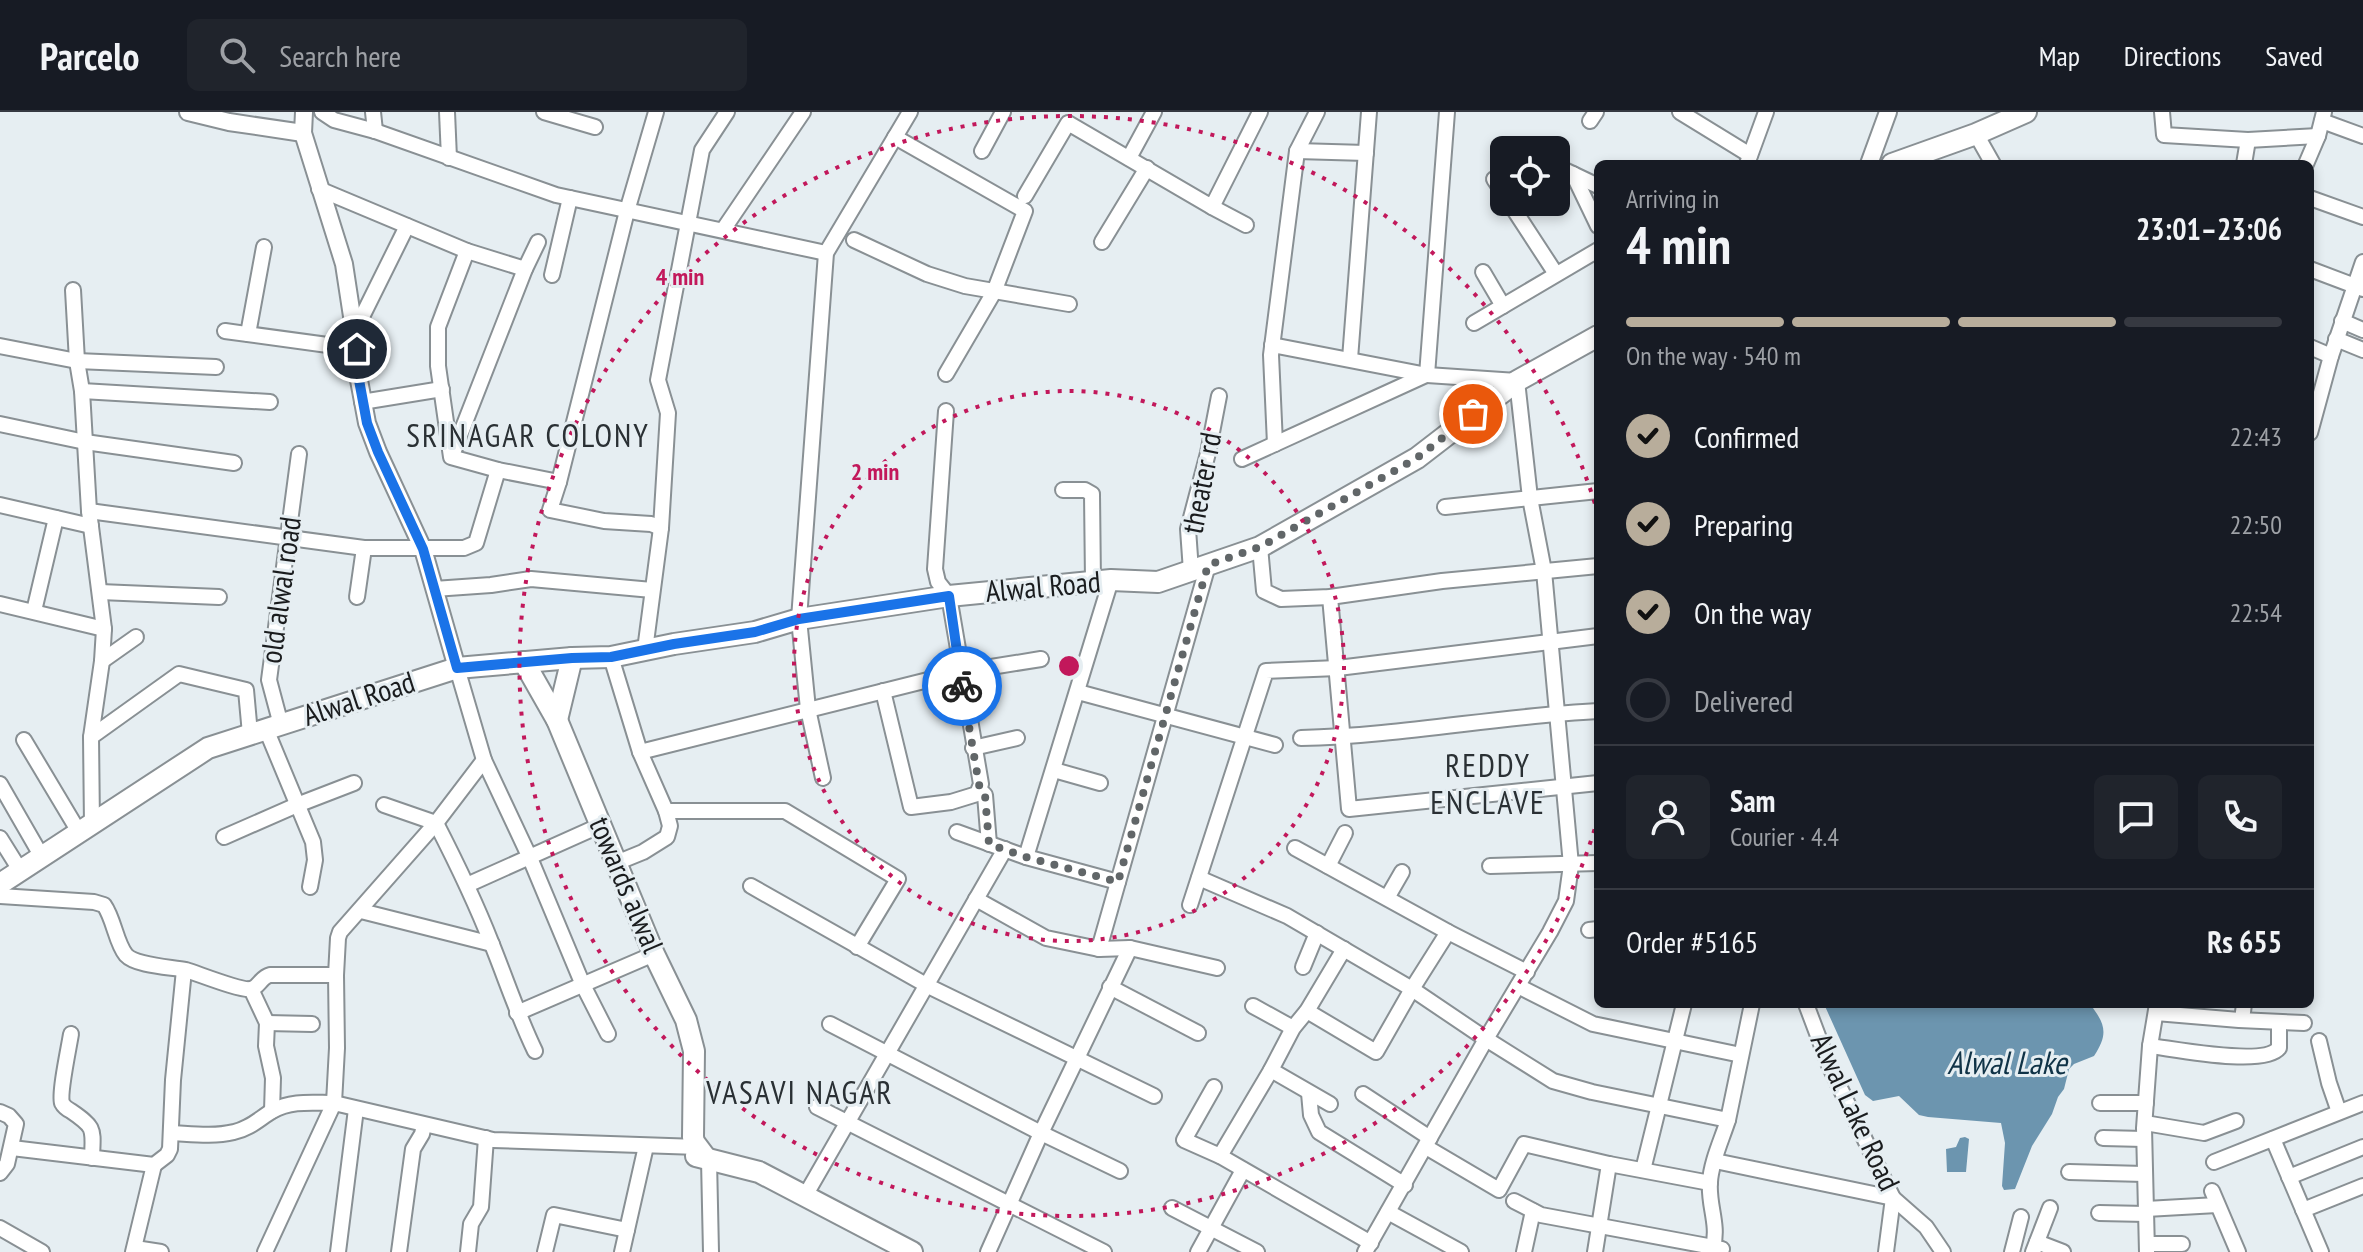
<!DOCTYPE html>
<meta charset="utf-8">
<style>
:root{--surface:#171b24;--page:#20242c;--text:#f1f3f6;--muted:#9ea1a6;--line:#363941;--accent:#b8ad9b}
body{margin:0;font-family:"PT Sans Narrow",sans-serif;background:var(--page);color:var(--text);height:100vh;display:flex;flex-direction:column;font-size:30px;white-space:nowrap}
*{box-sizing:border-box;margin:0}
p{font-size:26px;color:var(--muted)}
.icon{flex:none;width:44px;height:44px;fill:none;stroke:currentColor;stroke-width:2;stroke-linecap:round;stroke-linejoin:round}
.map{position:relative;flex:1;overflow:hidden}
.details{position:absolute;left:1594px;top:48px;width:720px;height:848px;display:flex;flex-direction:column;background:var(--surface);border-radius:12px;box-shadow:0 4px 12px #0003}
.details>*{flex:none}
.tools{position:absolute;left:1490px;top:24px;display:grid;gap:16px}
.tools a{display:grid;place-items:center;width:80px;height:80px;border-radius:12px;background:var(--surface);box-shadow:0 4px 12px #0003;font-size:40px}
.pin{position:absolute;display:grid;place-items:center;width:68px;height:68px;color:#fff;margin:-34px;border:4px solid #fff;border-radius:50%;box-shadow:0 2px 8px #0007}
.courier{position:absolute;display:grid;place-items:center;width:80px;height:80px;margin:-40px;border:6px solid #1a73e8;border-radius:50%;background:#fff;color:#222;box-shadow:0 2px 10px #0007}
.headline em{font-style:normal;font-weight:800}
.headline div{display:flex;flex-direction:column-reverse}
.headline{display:flex;align-items:center;justify-content:space-between;height:136px;padding:0 32px}
h1{font-size:52px;font-weight:800;line-height:60px}
.bar{display:grid;grid-template-columns:repeat(4,1fr);gap:12px 8px;align-content:center;height:96px;padding:0 32px}
.bar i{height:10px;border-radius:6px;background:var(--line)}
.bar .current{background:var(--accent)}
.bar p{grid-column:span 4}
.line{display:flex;align-items:center;gap:20px;padding:0 32px;border-top:2px solid var(--line)}
.line div{flex:1}
.round{display:grid;place-items:center;flex:none;width:84px;height:84px;border-radius:12px;background:var(--page)}
ol{padding:0 32px;list-style:none}
li{display:flex;align-items:center;gap:24px;height:88px}
li p{margin-inline-start:auto}
li .icon{padding:8px;border-radius:50%;background:var(--accent);color:#111;stroke-width:4}
li:last-child{color:var(--muted)}
li i{width:44px;height:44px;border:4px solid var(--line);border-radius:50%}
header{display:flex;align-items:center;gap:48px;box-sizing:border-box;height:112px;padding:0 40px;background:var(--surface);border-bottom:2px solid var(--line)}
header strong{font-size:38px}
nav{display:flex;gap:44px;margin-inline-start:auto;font-size:28px}
.search{width:560px;height:72px;background:var(--page);display:flex;align-items:center;gap:20px;box-sizing:border-box;padding:0 28px;border-radius:12px;color:var(--muted);font-size:30px}
.map>svg:first-child{display:block}
.water{fill:#6c95af}
.lines{fill:none;stroke-linecap:round;stroke-linejoin:round}
.minor-casing{stroke:#899094;stroke-width:18}
.tertiary-casing{stroke:#899094;stroke-width:20}
.secondary-casing{stroke:#899094;stroke-width:24}
.minor{stroke:#fff;stroke-width:14}
.tertiary{stroke:#fff;stroke-width:16}
.secondary{stroke:#fff;stroke-width:20}
.done{stroke:#616668;stroke-width:8;stroke-dasharray:0 14.4}
.route{stroke:#1a73e8;stroke-width:10}
.ring{fill:none;stroke:#c2185b;stroke-width:4;stroke-dasharray:4 8}
.labels{text-anchor:middle;stroke-width:6;stroke-linejoin:round;paint-order:stroke}
.street-label{font-size:30px;fill:#1a1c1e;stroke:#e6eef2}
.neighbourhood-label{font-size:32px;letter-spacing:2px;fill:#2a3034;stroke:#e6eef2}
.water-label{font-size:32px;font-style:italic;fill:#103347;stroke:#e6eef2}
.centre{fill:#c2185b;stroke:#e6eef2;stroke-width:4}
.ring-label{font-size:24px;text-anchor:middle;font-weight:bold;fill:#c2185b;stroke:#e6eef2;stroke-width:6;stroke-linejoin:round;paint-order:stroke}
</style>
<header>
<strong>Parcelo</strong>
<div class="search"><svg class="icon" aria-label="search" viewBox="0 0 24 24"><circle cx="10" cy="10" r="6"/><path d="M15 15l6 6"/></svg>Search here</div>
<nav><a>Map</a><a>Directions</a><a>Saved</a></nav>
</header>
<div class="map">
<svg width="2363" height="1140" viewBox="0 0 2363 1140">
<rect width="100%" height="100%" fill="#e6eef2"/>
<g class="water">
<path d="M1824 892H2090C2105 912 2109 921 2094 944L2074 952 2069 957 2064 977 2058 985 2052 1002 2032 1034 2015 1077 2004 1078 2002 1074 2005 1031 2001 1011 1928 1005 1919 1003 1899 984 1873 989 1865 983Z"/>
<polygon points="1965,1025 1969,1027 1966,1060 1947,1060 1946,1037 1956,1035 1960,1026"/>
</g>
<g class="lines">
<g class="minor-casing">
<g id="minor">
<polyline points="322,0 334,8 375,19 556,83 826,141"/>
<polyline points="373,0 375,19"/>
<polyline points="447,0 449,46"/>
<polyline points="544,0 595,15"/>
<polyline points="1680,0 1750,43"/>
<polyline points="2162,0 2164,23 2248,28 2318,24"/>
<polyline points="1590,9 1596,0"/>
<polyline points="2322,9 2363,24"/>
<polyline points="1976,22 1993,52"/>
<polyline points="895,25 1025,99 994,180 946,262"/>
<polyline points="982,39 1003,0"/>
<polyline points="1297,39 1366,41"/>
<polyline points="1129,46 1154,0"/>
<polyline points="1747,52 1766,0"/>
<polyline points="2244,52 2248,28"/>
<polyline points="2306,52 2318,24 2324,0"/>
<polyline points="1556,54 1598,74"/>
<polyline points="1573,62 1598,114"/>
<polyline points="1494,67 1504,82"/>
<polyline points="319,77 467,139 525,157"/>
<polyline points="1025,84 1068,11 1212,95 1260,0"/>
<polyline points="2310,86 2363,105"/>
<polyline points="1509,90 1556,162"/>
<polyline points="1212,95 1246,113"/>
<polyline points="723,118 803,0"/>
<polyline points="854,128 927,162 965,174 1069,192"/>
<polyline points="1102,130 1147,56"/>
<polyline points="467,139 438,215 438,254 451,345 498,358 559,370 550,398 604,409 651,412 661,416"/>
<polyline points="2310,157 2363,177"/>
<polyline points="1483,160 1503,194"/>
<polyline points="552,163 570,86"/>
<polyline points="73,178 77,249 82,279 89,399 104,517 102,549 91,625 92,712"/>
<polyline points="2342,209 2363,218"/>
<polyline points="1474,211 1598,138"/>
<polyline points="225,219 357,237"/>
<polyline points="248,222 264,135"/>
<polyline points="353,223 407,114"/>
<polyline points="2336,227 2363,238"/>
<polyline points="1272,233 1427,263 1517,269 1530,386 1544,459 1571,753 1566,789 1550,820 1486,927 1365,1140"/>
<polyline points="0,234 77,249 216,255"/>
<polyline points="2310,235 2331,244"/>
<polyline points="1350,247 1369,0"/>
<polyline points="1427,263 1447,0"/>
<polyline points="82,279 270,290"/>
<polyline points="362,290 442,277"/>
<polyline points="0,312 85,330 234,351"/>
<polyline points="2310,321 2331,244 2363,150"/>
<polyline points="1275,332 1271,243 1297,39 1317,0"/>
<polyline points="453,341 525,157 538,130"/>
<polyline points="1242,347 1426,263"/>
<polyline points="559,370 627,99 656,0"/>
<polyline points="1063,378 1085,378 1092,382 1093,470"/>
<polyline points="0,393 91,414"/>
<polyline points="1445,395 1598,379"/>
<polyline points="89,399 364,436 464,436 476,431 498,358"/>
<polyline points="1260,435 1264,479 1281,487 1330,485 1442,469 1598,454"/>
<polyline points="1191,459 1188,417 1208,341 1219,284"/>
<polyline points="434,477 491,473 531,467 652,478"/>
<polyline points="100,480 219,485"/>
<polyline points="357,485 364,436"/>
<polyline points="1330,485 1349,697 1598,671"/>
<polyline points="0,492 104,517"/>
<polyline points="34,499 56,406"/>
<polyline points="645,538 661,416 668,301 658,268 702,38 727,0"/>
<polyline points="611,545 640,640 666,699 785,699 898,767 857,835"/>
<polyline points="102,549 136,525"/>
<polyline points="457,556 484,648"/>
<polyline points="883,579 911,695 951,690 977,682 981,672 949,484 938,470 935,457 946,299"/>
<polyline points="1078,580 1275,633"/>
<polyline points="281,613 269,568 299,342"/>
<polyline points="266,617 313,730 315,748 310,775"/>
<polyline points="91,625 179,562 246,578 250,622"/>
<path d="M1301 626C1400 624 1499 604 1598 599"/>
<polyline points="24,628 79,720"/>
<polyline points="973,636 1017,626"/>
<polyline points="640,640 960,560 1041,547"/>
<polyline points="1054,658 1100,671"/>
<polyline points="823,666 808,597 799,507 826,141 910,0"/>
<polyline points="0,672 42,745"/>
<polyline points="980,678 985,683 989,732"/>
<path d="M384 693 436 711C456 750 475 789 491 830 506 867 518 904 535 939"/>
<polyline points="957,720 1026,745 1118,770"/>
<polyline points="224,725 297,693 354,671"/>
<polyline points="0,726 20,758"/>
<polyline points="1295,736 1448,820 1527,860"/>
<polyline points="1026,745 1111,468"/>
<polyline points="616,751 643,740 667,725 670,714 666,699"/>
<polyline points="1328,754 1345,721"/>
<polyline points="1490,754 1598,751"/>
<polyline points="1199,766 1287,804 1412,877 1486,927 1553,969 1592,980 1728,1008 1752,892"/>
<polyline points="467,773 601,713"/>
<polyline points="751,774 928,874 1154,984"/>
<path d="M0 784 94 790 104 793C114 807 116 831 126 843 136 854 171 855 186 858 199 862 241 879 251 877 259 875 261 865 270 863H336L337 936 334 991C312 991 292 988 272 999 259 1007 249 1017 234 1020 213 1025 192 1022 171 1021"/>
<polyline points="1387,786 1402,760"/>
<polyline points="976,787 1046,826 1099,837 1130,836 1217,856"/>
<polyline points="1190,793 1266,559 1338,556 1598,524"/>
<polyline points="361,799 492,832"/>
<polyline points="1589,818 1598,817"/>
<polyline points="1099,837 1208,453"/>
<polyline points="1303,855 1317,821"/>
<polyline points="336,863 338,826 340,820 436,711 484,648 530,746 583,873 608,922"/>
<polyline points="1518,874 1593,912 1741,943"/>
<polyline points="1110,875 1198,921"/>
<polyline points="251,877 267,911 266,934 273,966 272,999"/>
<polyline points="1806,892 1829,953 1893,1086 1926,1115 1943,1140"/>
<polyline points="1253,894 1293,916"/>
<polyline points="1307,899 1376,940 1412,877 1448,820"/>
<polyline points="517,901 654,842"/>
<polyline points="2156,901 2239,908 2304,911"/>
<polyline points="2242,908 2244,892"/>
<polyline points="267,911 312,912"/>
<polyline points="830,912 1041,1021 1120,1059"/>
<path d="M71 922C69 935 59 981 62 991 64 995 67 997 71 999 96 1016 93 1017 92 1046"/>
<polyline points="2319,929 2329,971 2339,1000"/>
<path d="M2150 934C2175 937 2264 955 2279 936V910"/>
<polyline points="1271,958 1330,992"/>
<polyline points="1214,975 1184,1028 1220,1044 1371,1131"/>
<polyline points="1309,981 1311,1003 1319,1020 1405,1073"/>
<polyline points="1363,982 1430,1026"/>
<polyline points="2100,991 2146,991"/>
<polyline points="817,995 1104,1140"/>
<polyline points="0,1000 9,1004 16,1012 7,1052 0,1061"/>
<polyline points="2145,1011 2204,1021 2236,1009"/>
<polyline points="2103,1026 2144,1027"/>
<polyline points="2273,1027 2321,1140"/>
<polyline points="1426,1035 1499,1078 1524,1032 1609,1052 1710,1071"/>
<polyline points="12,1036 154,1053 167,1043 170,1037 173,968 184,858"/>
<polyline points="1220,1044 1271,958 1293,916 1307,899 1344,837"/>
<polyline points="709,1048 711,1140"/>
<polyline points="1715,1049 1893,1086"/>
<polyline points="2214,1050 2363,991"/>
<polyline points="1643,1058 1684,892"/>
<polyline points="2069,1060 2144,1062"/>
<polyline points="2289,1065 2363,1035"/>
<polyline points="2212,1079 2238,1140"/>
<polyline points="805,1084 1005,737"/>
<polyline points="1514,1089 1541,1103 1713,1135 1722,1137 1721,1140"/>
<polyline points="1172,1096 1257,1140"/>
<polyline points="2146,1097 2217,1093"/>
<polyline points="2303,1098 2363,1074"/>
<polyline points="1388,1100 1461,1140"/>
<polyline points="2099,1101 2146,1102"/>
<polyline points="0,1116 42,1140"/>
<polyline points="2037,1130 2063,1140"/>
<polyline points="2147,1132 2182,1132"/>
<path d="M1713 1135C1719 1112 1708 1093 1710 1070 1711 1050 1722 1027 1728 1008"/>
<polyline points="135,1136 161,1140"/>
<polyline points="133,1140 154,1053"/>
<polyline points="265,1140 334,991 493,1028 698,1035"/>
<polyline points="338,1140 356,997"/>
<polyline points="399,1140 413,1037 422,1022 424,1013"/>
<polyline points="468,1140 471,1112 481,1095 486,1026"/>
<polyline points="545,1140 554,1103 627,1118"/>
<polyline points="622,1140 646,1034"/>
<polyline points="988,1140 1041,1021 1130,836"/>
<polyline points="1198,1140 1243,1058"/>
<polyline points="1524,1140 1533,1099"/>
<polyline points="1595,1140 1609,1052"/>
<polyline points="1886,1140 1893,1086"/>
<polyline points="2012,1140 2021,1105"/>
<polyline points="2033,1140 2050,1096"/>
<polyline points="2147,1140 2144,1016 2150,934 2157,892"/>
</g>
</g>
<g class="tertiary-casing">
<g id="tertiary">
<polyline points="188,0 229,10 303,21"/>
<polyline points="304,0 303,21 344,152 357,237 356,252 367,311 378,340 423,437 457,556"/>
<polyline points="1869,52 1888,0"/>
</g>
</g>
<g class="secondary-casing">
<g id="secondary">
<polyline points="1892,52 1976,22 2026,0"/>
<polyline points="524,550 557,608 654,842 686,908 694,939 693,1025 694,1030 706,1046"/>
<polyline points="557,608 572,546"/>
<polyline points="0,772 208,636 457,556 572,546 611,545 674,532 755,520 799,507 949,484 1111,468 1158,470 1260,435 1417,346 1517,269 1598,224"/>
<polyline points="696,1044 759,1060 912,1140"/>
</g>
</g>
<use href="#minor" class="minor"/>
<use href="#tertiary" class="tertiary"/>
<use href="#secondary" class="secondary"/>
</g>
<g class="lines">
<polyline class="done" points="962,574 980,678 985,683 989,732 1026,745 1118,770 1208,453 1260,435 1417,346 1473,302"/>
<polyline class="route" points="357,237 356,252 367,311 378,340 423,437 457,556 572,546 611,545 674,532 755,520 799,507 949,484 962,574"/>
</g>
<g class="ring">
<circle cx="1069" cy="554" r="275"/>
<path d="M1598 706A550 550 0 1 1 1598 402"/>
</g>
<g class="labels">
<g class="street-label">
<text transform="translate(1202 371) rotate(-79)" y="10">theater rd</text>
<text transform="translate(1043 475) rotate(-5)" y="10">Alwal Road</text>
<text transform="translate(281 478) rotate(-82)" y="10">old alwal road</text>
<text transform="translate(359 587) rotate(-18)" y="10">Alwal Road</text>
<text transform="translate(626 773) rotate(67)" y="10">towards alwal</text>
<text transform="translate(1855 1000) rotate(65)" y="10">Alwal Lake Road</text>
</g>
<g class="neighbourhood-label">
<text x="528" y="335">SRINAGAR COLONY</text>
<text x="1488" y="665">REDDY<tspan x="1488" dy="37">ENCLAVE</tspan></text>
<text x="800" y="992">VASAVI NAGAR</text>
</g>
<g class="water-label">
<text x="2007" y="962">Alwal Lake</text>
</g>
</g>
<circle cx="1069" cy="554" r="12" class="centre"/>
<g class="ring-label">
<text x="680" y="173">4 min</text>
<text x="875" y="368">2 min</text>
</g>
</svg>
<div class="tools">
<a><svg class="icon" aria-label="locate" viewBox="0 0 24 24"><circle cx="12" cy="12" r="6"/><path d="M12 2v4M12 18v4M2 12h4M18 12h4"/></svg></a>
</div>
<div class="pin" style="left:1473px;top:302px;background:#ea580c"><svg class="icon" aria-label="bag" viewBox="0 0 24 24"><path d="M5 8h14l-1 12H6zM9 8a3 3 0 0 1 6 0"/></svg></div>
<div class="pin" style="left:357px;top:237px;background:#1f2937"><svg class="icon" aria-label="home" viewBox="0 0 24 24"><path d="M3 11l9-7 9 7M6 9v11h12V9"/></svg></div>
<div class="courier" style="left:962px;top:574px"><svg class="icon" aria-label="bike" viewBox="0 0 24 24"><circle cx="6" cy="16" r="4"/><circle cx="18" cy="16" r="4"/><path d="M6 16l4-8h5l3 8M10 8l3 8H6M13 5h3"/></svg></div>
<section class="details">
<div class="headline"><div><h1>4 min</h1><p>Arriving in</p></div><em>23:01–23:06</em></div>
<div class="bar"><i class="current"></i><i class="current"></i><i class="current"></i><i></i><p>On the way · 540 m</p></div>
<ol>
<li><svg class="icon" aria-label="check" viewBox="0 0 24 24"><path d="M5 12l5 5 9-10"/></svg>Confirmed<p>22:43</p></li>
<li><svg class="icon" aria-label="check" viewBox="0 0 24 24"><path d="M5 12l5 5 9-10"/></svg>Preparing<p>22:50</p></li>
<li><svg class="icon" aria-label="check" viewBox="0 0 24 24"><path d="M5 12l5 5 9-10"/></svg>On the way<p>22:54</p></li>
<li><i></i>Delivered</li>
</ol>
<div class="line" style="height:144px"><a class="round"><svg class="icon" aria-label="person" viewBox="0 0 24 24"><circle cx="12" cy="8" r="4"/><path d="M4 21q1-7 8-7t8 7"/></svg></a><div><b>Sam</b><p>Courier · 4.4</p></div><a class="round"><svg class="icon" aria-label="chat" viewBox="0 0 24 24"><path d="M4 5h16v11H9l-5 4z"/></svg></a><a class="round"><svg class="icon" aria-label="phone" viewBox="0 0 24 24"><path d="M5 4h4l2 5-3 2q2 4 5 5l2-3 5 2v4C11 20 4 13 5 4z"/></svg></a></div>
<div class="line" style="height:104px"><div>Order #5165</div><b>Rs 655</b></div>
</section>
</div>
